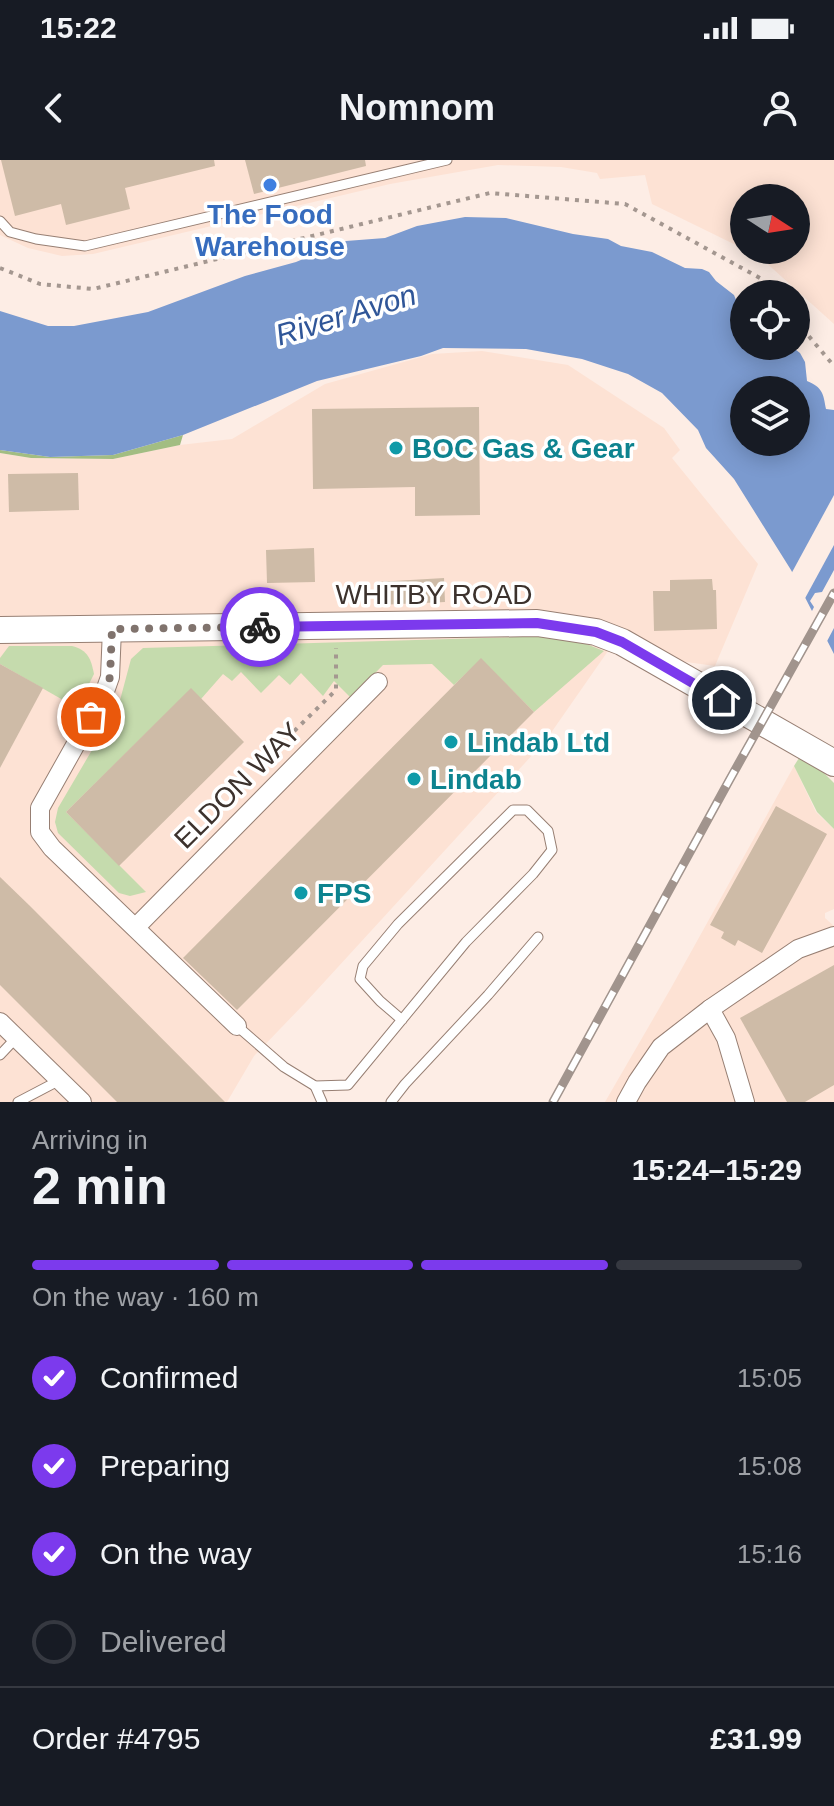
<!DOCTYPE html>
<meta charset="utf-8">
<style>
:root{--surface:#171b24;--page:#242831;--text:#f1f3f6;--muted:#9ea1a6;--line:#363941;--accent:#7c3aed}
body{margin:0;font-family:Arial,sans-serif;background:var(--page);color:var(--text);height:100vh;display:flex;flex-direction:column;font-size:30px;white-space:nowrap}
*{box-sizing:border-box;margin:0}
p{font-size:26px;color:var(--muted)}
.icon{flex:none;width:44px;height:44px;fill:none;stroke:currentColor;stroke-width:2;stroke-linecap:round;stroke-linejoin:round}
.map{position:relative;height:942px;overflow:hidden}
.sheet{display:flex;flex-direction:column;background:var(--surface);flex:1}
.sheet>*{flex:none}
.needle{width:52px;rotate:102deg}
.fabs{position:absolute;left:730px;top:24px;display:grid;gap:16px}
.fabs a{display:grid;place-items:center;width:80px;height:80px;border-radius:50%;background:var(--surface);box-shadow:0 4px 20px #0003;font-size:40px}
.pin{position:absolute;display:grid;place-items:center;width:68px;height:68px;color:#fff;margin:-34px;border:4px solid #fff;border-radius:50%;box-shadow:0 2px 8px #0007}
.courier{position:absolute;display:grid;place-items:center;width:80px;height:80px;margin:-40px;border:6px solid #7c3aed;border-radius:50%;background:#fff;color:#222;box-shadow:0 2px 10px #0007}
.headline em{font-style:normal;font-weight:700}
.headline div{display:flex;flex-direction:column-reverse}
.headline{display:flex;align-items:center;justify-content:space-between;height:136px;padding:0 32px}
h1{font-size:52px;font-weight:700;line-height:60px}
.bar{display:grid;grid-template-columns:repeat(4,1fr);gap:12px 8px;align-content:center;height:96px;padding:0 32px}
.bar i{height:10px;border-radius:6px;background:var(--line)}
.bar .current{background:var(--accent)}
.bar p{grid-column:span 4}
.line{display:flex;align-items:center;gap:20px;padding:0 32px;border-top:2px solid var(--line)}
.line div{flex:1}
ol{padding:0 32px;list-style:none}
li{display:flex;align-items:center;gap:24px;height:88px}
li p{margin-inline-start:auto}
li .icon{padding:8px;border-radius:50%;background:var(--accent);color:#fff;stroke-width:4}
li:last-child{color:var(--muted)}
li i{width:44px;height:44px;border:4px solid var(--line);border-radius:50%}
.status{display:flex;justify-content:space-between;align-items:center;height:56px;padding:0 40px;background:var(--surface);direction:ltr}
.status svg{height:22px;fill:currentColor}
header{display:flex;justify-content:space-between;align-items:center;height:104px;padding:0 32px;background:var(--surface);font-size:36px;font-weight:700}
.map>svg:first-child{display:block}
.built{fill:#fde2d4}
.green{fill:#c5dbad}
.forest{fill:#a2bd82}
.water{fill:#7b9acf;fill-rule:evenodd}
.pier{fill:#fdede5}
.building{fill:#cebba7}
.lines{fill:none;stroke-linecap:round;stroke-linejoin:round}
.lane-casing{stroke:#977f73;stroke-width:11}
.street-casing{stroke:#977f73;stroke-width:20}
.secondary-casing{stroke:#977f73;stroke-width:28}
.path{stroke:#a49790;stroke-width:4;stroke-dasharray:4 6;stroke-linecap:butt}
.lane{stroke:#fff;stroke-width:9}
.street{stroke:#fff;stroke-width:18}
.secondary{stroke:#fff;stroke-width:26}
.rail-casing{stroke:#a1948d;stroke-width:9}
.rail{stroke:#fff;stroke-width:6;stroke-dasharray:18;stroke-linecap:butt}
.done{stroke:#80736d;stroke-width:8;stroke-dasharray:0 14.4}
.route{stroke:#7c3aed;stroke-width:10}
.shop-dot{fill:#3f7fe0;stroke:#fff;stroke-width:3}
.culture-dot{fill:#0f9aa8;stroke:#fff;stroke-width:3}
.labels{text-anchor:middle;stroke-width:7;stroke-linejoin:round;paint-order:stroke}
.shop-label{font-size:28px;font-weight:bold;fill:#366cbe;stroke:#fff}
.culture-label{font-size:28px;font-weight:bold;fill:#0d838f;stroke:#fff;text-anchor:start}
.street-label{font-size:28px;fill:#3c322d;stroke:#fff}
.water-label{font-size:30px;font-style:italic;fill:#305698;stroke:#fff}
</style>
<div class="status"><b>15:22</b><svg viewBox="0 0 49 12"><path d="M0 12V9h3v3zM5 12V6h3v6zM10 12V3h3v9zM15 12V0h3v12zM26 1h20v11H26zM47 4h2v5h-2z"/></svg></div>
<header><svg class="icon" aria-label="back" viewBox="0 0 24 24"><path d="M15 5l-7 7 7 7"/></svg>Nomnom<svg class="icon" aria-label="person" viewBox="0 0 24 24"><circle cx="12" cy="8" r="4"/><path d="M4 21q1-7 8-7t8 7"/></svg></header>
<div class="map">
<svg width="834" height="942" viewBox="0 0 834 942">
<rect width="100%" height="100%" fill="#fdede5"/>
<g class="built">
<polygon points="0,0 834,0 834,164 761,98 745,90 796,90 796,38 744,38 744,89 652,44 645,15 600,19 597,13 561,7 498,5 390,24 93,94 62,96 28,88 0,75"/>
<polygon points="482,191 568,205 664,268 680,290 672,298 758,404 715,506 608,491 546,580 305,843 254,896 227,942 0,942 0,293 31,298 113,299 180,285 232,279 325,224 432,194"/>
<polygon points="794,606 816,652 834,669 834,749 825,753 825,758 834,766 834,942 605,942 671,828"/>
</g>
<g class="green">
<polygon points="548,476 576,480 604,491 534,552 481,499 454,525 432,504 383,505 351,538 334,521 323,536 301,513 290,525 279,515 261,533 241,512 232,521 223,514 201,539 191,529 66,652 146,732 130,736 119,733 58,673 55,662 58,648 119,544 131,499 143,488"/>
<path d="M9 486H72C88 490 91 499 94 514L77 548 0 504V498Z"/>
<polygon points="799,598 819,608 834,623 834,669 817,652 794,606"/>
</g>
<polygon class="forest" points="183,275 180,285 113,299 31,298 0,293 0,290 50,297 113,295"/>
<path class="water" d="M465 57 506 58 573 74 608 79 621 86 652 92 685 108 702 109 709 112 716 121 734 135 741 152 744 153V186H791L800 193 805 202 807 221C823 228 823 233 826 249L834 250V494L791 410 734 319 706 288 698 270 662 233 628 214 582 199 526 189 443 188 421 196 317 221 183 275 113 295 50 297 0 290V151L48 166H74L148 152 245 116 296 102 346 81 385 78 417 66ZM744 230H796V282H744Z"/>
<g class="pier">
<polygon points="834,335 834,385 803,442 790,416"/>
<polygon points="834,410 834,468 825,485 810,455 814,447 810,441 815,433 822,432"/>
</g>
<g class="building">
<polygon points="1,0 214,0 215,6 125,28 130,49 66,65 61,44 15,56"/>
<polygon points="245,0 365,0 366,6 254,34"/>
<polygon points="479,247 480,355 415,356 415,327 313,329 312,249"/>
<polygon points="78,313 79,350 9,352 8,314"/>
<polygon points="314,388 315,422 267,423 266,390"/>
<polygon points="444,418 445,442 378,445 377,422"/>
<polygon points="712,419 713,430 716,430 717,469 654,471 653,431 670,431 670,420"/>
<polygon points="481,498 534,552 237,850 183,798"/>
<polygon points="0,504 43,528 0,608"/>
<polygon points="191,528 244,582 119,706 66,652"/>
<polygon points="776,646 827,674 762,793 738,780 735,786 721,778 724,772 710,765"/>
<polygon points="0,717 30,746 225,942 117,942 0,825"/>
<polygon points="834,805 834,925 805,942 787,942 740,858"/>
</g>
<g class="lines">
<g class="lane-casing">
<g id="lane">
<polyline points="0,61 10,72 36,79 85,86 447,0"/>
<polyline points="237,866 284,907 315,926 348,925 466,782 533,714 552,690 548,671 527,650 513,650 398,764 363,806 360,819 380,841 402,860"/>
<polyline points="0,895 16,878"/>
<polyline points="315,926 322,942"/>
<polyline points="18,942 60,920"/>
<polyline points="391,942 405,924 488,835 538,777"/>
</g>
</g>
<g class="street-casing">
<g id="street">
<polyline points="112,469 110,517 104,534 40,648 40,672 52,688 237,866"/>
<polyline points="136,767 378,522"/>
<polyline points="710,849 726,878 745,942"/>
<polyline points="0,862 82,942"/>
<polyline points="626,942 637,922 661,887 710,849 798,789 834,776"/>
</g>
</g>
<g class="secondary-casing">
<polyline id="secondary" points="0,470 537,463 596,472 622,482 834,603"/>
</g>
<g class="path">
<polyline points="0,108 40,124 93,129 490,33 625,44 760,118 773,134"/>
<polyline points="796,161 834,206"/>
<polyline points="280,585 336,530 336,488"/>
</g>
<use href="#lane" class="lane"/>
<use href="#street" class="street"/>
<use href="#secondary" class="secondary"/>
<g class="rail-casing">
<polyline id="rail" points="553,942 730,619 834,433"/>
</g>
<use href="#rail" class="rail"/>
</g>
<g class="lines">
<polyline class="done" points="91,557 104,534 110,517 112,469 260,467"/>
<polyline class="route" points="260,467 537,463 596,472 622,482 722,540"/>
</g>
<circle class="shop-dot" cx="270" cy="25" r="8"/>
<g class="culture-dot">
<circle cx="396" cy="288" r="8"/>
<circle cx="451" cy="582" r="8"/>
<circle cx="414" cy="619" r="8"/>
<circle cx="301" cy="733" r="8"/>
</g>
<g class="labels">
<g class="shop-label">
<text x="270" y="64">The Food<tspan x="270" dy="32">Warehouse</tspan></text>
</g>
<g class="culture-label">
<text x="412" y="298">BOC Gas &amp; Gear</text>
<text x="467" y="592">Lindab Ltd</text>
<text x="430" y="629">Lindab</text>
<text x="317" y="743">FPS</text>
</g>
<g class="street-label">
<text x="434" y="444">WHITBY ROAD</text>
<text transform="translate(237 625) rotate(-45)" y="10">ELDON WAY</text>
</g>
<g class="water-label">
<text transform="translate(346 155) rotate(-17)" y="10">River Avon</text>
</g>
</g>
</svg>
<div class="fabs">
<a><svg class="needle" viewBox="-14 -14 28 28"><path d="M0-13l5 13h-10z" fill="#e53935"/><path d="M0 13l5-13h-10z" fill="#9ea1a6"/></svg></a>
<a><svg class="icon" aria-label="locate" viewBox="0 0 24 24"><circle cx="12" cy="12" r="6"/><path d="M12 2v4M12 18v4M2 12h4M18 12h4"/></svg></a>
<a><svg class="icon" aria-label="layers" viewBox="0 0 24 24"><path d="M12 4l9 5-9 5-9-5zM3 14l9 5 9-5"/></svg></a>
</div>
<div class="pin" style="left:91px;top:557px;background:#ea580c"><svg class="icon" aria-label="bag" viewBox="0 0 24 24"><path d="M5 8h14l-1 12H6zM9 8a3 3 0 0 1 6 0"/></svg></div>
<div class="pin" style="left:722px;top:540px;background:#1f2937"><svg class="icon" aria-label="home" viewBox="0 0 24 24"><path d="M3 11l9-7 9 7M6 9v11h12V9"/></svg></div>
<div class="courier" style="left:260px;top:467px"><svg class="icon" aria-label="bike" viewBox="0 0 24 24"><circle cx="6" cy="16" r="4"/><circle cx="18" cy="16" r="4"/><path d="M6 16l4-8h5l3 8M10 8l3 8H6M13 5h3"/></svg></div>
</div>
<section class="sheet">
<div class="headline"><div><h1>2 min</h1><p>Arriving in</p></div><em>15:24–15:29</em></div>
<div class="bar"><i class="current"></i><i class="current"></i><i class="current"></i><i></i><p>On the way · 160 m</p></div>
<ol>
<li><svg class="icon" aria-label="check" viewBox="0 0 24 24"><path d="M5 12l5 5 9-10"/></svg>Confirmed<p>15:05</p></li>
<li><svg class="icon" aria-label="check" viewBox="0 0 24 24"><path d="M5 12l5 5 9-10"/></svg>Preparing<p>15:08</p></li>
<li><svg class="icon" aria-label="check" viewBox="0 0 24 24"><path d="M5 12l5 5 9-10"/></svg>On the way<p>15:16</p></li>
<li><i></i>Delivered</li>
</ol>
<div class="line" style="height:104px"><div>Order #4795</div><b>£31.99</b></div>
</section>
